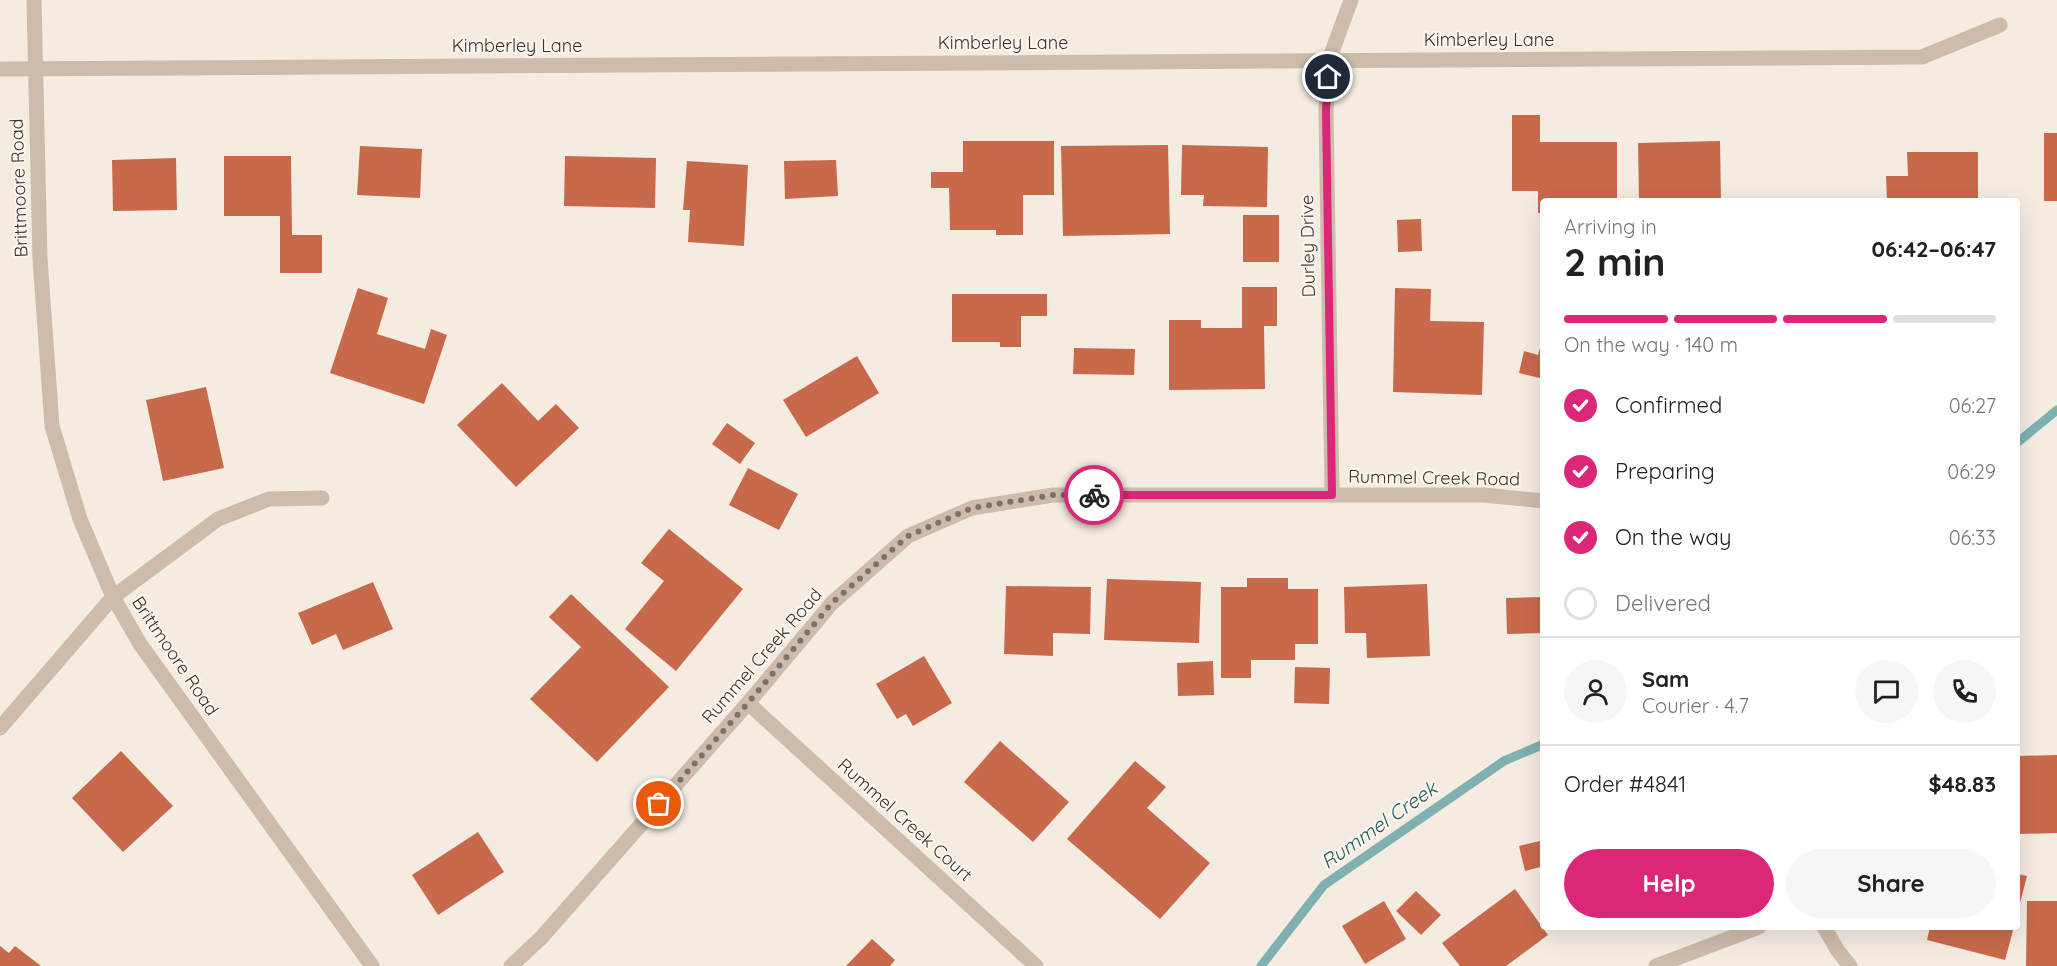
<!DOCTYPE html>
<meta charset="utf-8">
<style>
:root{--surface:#fff;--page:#f6f6f6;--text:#202124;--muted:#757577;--line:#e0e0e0;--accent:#db2777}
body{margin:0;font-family:Quicksand,sans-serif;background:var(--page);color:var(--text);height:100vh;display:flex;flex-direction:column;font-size:22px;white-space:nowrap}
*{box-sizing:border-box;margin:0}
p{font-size:20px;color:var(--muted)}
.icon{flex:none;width:33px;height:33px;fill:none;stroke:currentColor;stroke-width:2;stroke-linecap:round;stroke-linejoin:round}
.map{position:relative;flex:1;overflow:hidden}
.panel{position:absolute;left:1540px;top:198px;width:480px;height:732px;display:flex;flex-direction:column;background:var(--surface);border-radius:6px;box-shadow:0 6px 24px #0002}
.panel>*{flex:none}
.pin{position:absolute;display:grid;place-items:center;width:51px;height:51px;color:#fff;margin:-26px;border:3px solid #fff;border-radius:50%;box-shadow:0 2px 6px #0007}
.courier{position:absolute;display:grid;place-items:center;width:60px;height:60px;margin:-30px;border:4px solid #db2777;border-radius:50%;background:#fff;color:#222;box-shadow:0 2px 8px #0007}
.summary em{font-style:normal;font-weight:800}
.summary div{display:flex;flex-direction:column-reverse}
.summary{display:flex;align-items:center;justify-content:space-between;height:102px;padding:0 24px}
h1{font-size:39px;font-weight:800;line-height:45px}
.bar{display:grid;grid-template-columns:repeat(4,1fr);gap:9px 6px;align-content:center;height:72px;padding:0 24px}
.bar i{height:8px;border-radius:4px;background:var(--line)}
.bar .selected{background:var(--accent)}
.bar p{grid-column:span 4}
.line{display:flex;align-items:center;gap:15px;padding:0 24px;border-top:2px solid var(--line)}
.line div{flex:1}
.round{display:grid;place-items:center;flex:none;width:63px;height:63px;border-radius:32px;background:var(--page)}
ol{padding:0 24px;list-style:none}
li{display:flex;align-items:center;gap:18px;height:66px}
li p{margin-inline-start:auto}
li .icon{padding:6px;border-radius:50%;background:var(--accent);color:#fff;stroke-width:4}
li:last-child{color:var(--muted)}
li i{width:33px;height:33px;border:3px solid var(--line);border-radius:50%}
.cta{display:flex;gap:12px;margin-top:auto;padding:12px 24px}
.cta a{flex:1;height:69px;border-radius:36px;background:var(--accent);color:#fff;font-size:24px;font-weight:800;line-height:69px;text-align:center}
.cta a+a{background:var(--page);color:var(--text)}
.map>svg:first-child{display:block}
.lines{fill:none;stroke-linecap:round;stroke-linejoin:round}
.stream{stroke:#7fb0b2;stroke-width:9}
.building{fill:#c8694b}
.minor{stroke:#cdbbac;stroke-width:15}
.done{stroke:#7c716b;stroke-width:6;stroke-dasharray:0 10.8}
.route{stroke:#db2777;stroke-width:8}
.labels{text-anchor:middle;stroke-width:4.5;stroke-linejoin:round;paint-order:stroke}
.street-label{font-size:18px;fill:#3b302b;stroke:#fbf5ee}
.water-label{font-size:20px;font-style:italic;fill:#1f5a5e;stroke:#fbf5ee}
</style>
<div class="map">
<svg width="2057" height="966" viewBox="0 0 2057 966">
<rect width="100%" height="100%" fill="#f4ebe1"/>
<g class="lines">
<g class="stream">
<polyline points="2018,442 2057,410"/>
<polyline points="1261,966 1324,885 1504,761 1544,744"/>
</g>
</g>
<g class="building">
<polygon points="1512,115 1540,115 1540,142 1617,142 1617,201 1544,201 1544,213 1538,213 1538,191 1512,191"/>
<rect x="2044" y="133" width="13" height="68"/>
<polygon points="963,141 1054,141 1054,195 1023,195 1023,235 996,235 996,230 950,230 949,188 931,188 931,172 963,172"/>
<polygon points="1720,141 1721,201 1639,201 1638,143"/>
<polygon points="1168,145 1170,234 1063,236 1061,146"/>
<polygon points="1182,145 1268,147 1267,207 1203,206 1204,195 1181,195"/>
<polygon points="360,146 422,149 420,198 357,195"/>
<polygon points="1907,152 1978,152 1978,201 1887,201 1886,176 1908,176"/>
<polygon points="224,156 291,156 292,235 322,235 322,273 280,273 280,216 224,216"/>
<polygon points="565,156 656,158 655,208 564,206"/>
<polygon points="176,158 177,210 113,211 112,160"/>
<polygon points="836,160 838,196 785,199 784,161"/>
<polygon points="687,161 748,165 744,246 688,242 690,210 683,210"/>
<rect x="1243" y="215" width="36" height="47"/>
<polygon points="1421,219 1422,251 1398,252 1397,220"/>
<polygon points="1242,287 1277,287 1277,326 1264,326 1265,389 1169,390 1169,320 1201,320 1201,328 1242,328"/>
<polygon points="358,288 388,298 377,334 425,349 431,329 447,335 424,404 330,373"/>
<polygon points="1395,288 1431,289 1430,321 1484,322 1482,395 1393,392"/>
<polygon points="952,294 1047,294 1047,316 1021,316 1021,347 1000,347 1000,342 952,342"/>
<polygon points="1543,337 1544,379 1519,373 1524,351 1538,355"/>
<polygon points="1074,348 1135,349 1134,375 1073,374"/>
<polygon points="857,356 879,393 806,437 783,400"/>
<polygon points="502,383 538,421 556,404 579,428 516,487 457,425"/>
<polygon points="206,387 224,468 163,481 146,400"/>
<polygon points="727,423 755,443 740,464 712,444"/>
<polygon points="748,468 798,494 779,530 729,505"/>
<polygon points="669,529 743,589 676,671 625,629 664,581 641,563"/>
<polygon points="1247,578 1288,578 1288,589 1318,589 1318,644 1295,644 1295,660 1251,660 1251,678 1221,678 1221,587 1247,587"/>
<polygon points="1107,579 1201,582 1199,643 1104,640"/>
<polygon points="373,582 393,629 343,650 336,634 312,645 298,613"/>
<polygon points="1427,584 1430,656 1367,658 1366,633 1345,633 1344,587"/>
<polygon points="1006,586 1091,587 1090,634 1053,633 1053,656 1004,654"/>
<polygon points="571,594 669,687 597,762 530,699 581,647 549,617"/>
<polygon points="1544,597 1544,633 1507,634 1506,598"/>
<polygon points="924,656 952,703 913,726 906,714 897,719 876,684"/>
<polygon points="1213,661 1214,695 1178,696 1177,663"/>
<polygon points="1295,667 1330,668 1329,704 1294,703"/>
<polygon points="1000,741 1069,802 1033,842 964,782"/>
<polygon points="121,751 173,806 123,852 72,798"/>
<polygon points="2057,755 2057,833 2018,834 2018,756"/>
<polygon points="1135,761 1166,787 1147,808 1210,863 1160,919 1067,839"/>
<polygon points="478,832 504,872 438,915 412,875"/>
<polygon points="1544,840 1544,866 1525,871 1519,846"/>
<polygon points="2018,874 2027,876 2018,911"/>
<polygon points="1515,889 1548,935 1506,966 1460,966 1442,943"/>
<polygon points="1416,891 1441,915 1421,935 1396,911"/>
<polygon points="1384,901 1406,939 1365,964 1342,926"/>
<polygon points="2027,901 2057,901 2057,966 2026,966"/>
<polygon points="1930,927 2014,927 2005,960 1927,940"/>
<polygon points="872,939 895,960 890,966 846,966"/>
<polygon points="0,946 9,953 15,946 41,966 0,966"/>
</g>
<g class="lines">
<g class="minor">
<polyline points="34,0 40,259 52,426 80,519 113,597 140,644 372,966"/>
<polyline points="0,69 1922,57 2000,25"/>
<polyline points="1332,495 1326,110 1329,60 1351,0"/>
<polyline points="748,703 1036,966"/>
<polyline points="0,728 113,597 218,519 269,499 322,498"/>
<polyline points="1824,927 1838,951 1850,966"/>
<polyline points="511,966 541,938 748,703 832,603 908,536 972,508 1053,495 1484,495 1544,501"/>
<polyline points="1656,966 1759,927"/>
</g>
</g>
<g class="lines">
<polyline class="done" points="659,804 748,703 832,603 908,536 972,508 1053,495 1094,495"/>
<polyline class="route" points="1094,495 1332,495 1326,110 1328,77"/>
</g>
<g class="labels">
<g class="street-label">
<text x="1489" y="46">Kimberley Lane</text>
<text x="1003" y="49">Kimberley Lane</text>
<text x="517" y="52">Kimberley Lane</text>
<text transform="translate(19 188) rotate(-92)" y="6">Brittmoore Road</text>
<text transform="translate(1308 246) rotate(-91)" y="6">Durley Drive</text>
<text transform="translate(1434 478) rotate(1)" y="6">Rummel Creek Road</text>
<text transform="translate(175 656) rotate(56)" y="6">Brittmoore Road</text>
<text transform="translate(762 656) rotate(-49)" y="6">Rummel Creek Road</text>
<text transform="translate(905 820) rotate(42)" y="6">Rummel Creek Court</text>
</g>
<g class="water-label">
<text transform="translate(1379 825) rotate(-35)" y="7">Rummel Creek</text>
</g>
</g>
</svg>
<div class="pin" style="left:659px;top:804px;background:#ea580c"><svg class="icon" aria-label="bag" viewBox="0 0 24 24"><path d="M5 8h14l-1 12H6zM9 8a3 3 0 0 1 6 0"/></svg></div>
<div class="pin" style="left:1328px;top:77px;background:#1f2937"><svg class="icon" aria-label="home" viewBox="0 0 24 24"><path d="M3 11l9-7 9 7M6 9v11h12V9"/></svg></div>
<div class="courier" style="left:1094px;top:495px"><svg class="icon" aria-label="bike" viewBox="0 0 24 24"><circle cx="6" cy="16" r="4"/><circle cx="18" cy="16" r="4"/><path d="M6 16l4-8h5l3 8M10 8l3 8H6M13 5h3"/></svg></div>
<section class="panel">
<div class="summary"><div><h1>2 min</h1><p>Arriving in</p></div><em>06:42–06:47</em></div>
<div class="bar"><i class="selected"></i><i class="selected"></i><i class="selected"></i><i></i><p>On the way · 140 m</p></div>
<ol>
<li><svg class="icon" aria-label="check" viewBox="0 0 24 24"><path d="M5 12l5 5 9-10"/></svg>Confirmed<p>06:27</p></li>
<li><svg class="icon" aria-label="check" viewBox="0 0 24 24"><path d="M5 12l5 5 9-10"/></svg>Preparing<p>06:29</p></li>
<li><svg class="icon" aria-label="check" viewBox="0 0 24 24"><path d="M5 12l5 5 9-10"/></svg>On the way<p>06:33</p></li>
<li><i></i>Delivered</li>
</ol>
<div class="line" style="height:108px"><a class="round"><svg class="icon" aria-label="person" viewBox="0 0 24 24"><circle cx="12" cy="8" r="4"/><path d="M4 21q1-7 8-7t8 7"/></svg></a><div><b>Sam</b><p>Courier · 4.7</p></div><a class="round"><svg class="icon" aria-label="chat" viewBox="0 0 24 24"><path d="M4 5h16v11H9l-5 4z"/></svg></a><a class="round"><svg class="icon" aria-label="phone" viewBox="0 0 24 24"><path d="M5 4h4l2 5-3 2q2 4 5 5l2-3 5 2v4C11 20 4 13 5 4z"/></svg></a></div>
<div class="line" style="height:78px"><div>Order #4841</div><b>$48.83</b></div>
<div class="cta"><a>Help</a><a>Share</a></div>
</section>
</div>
